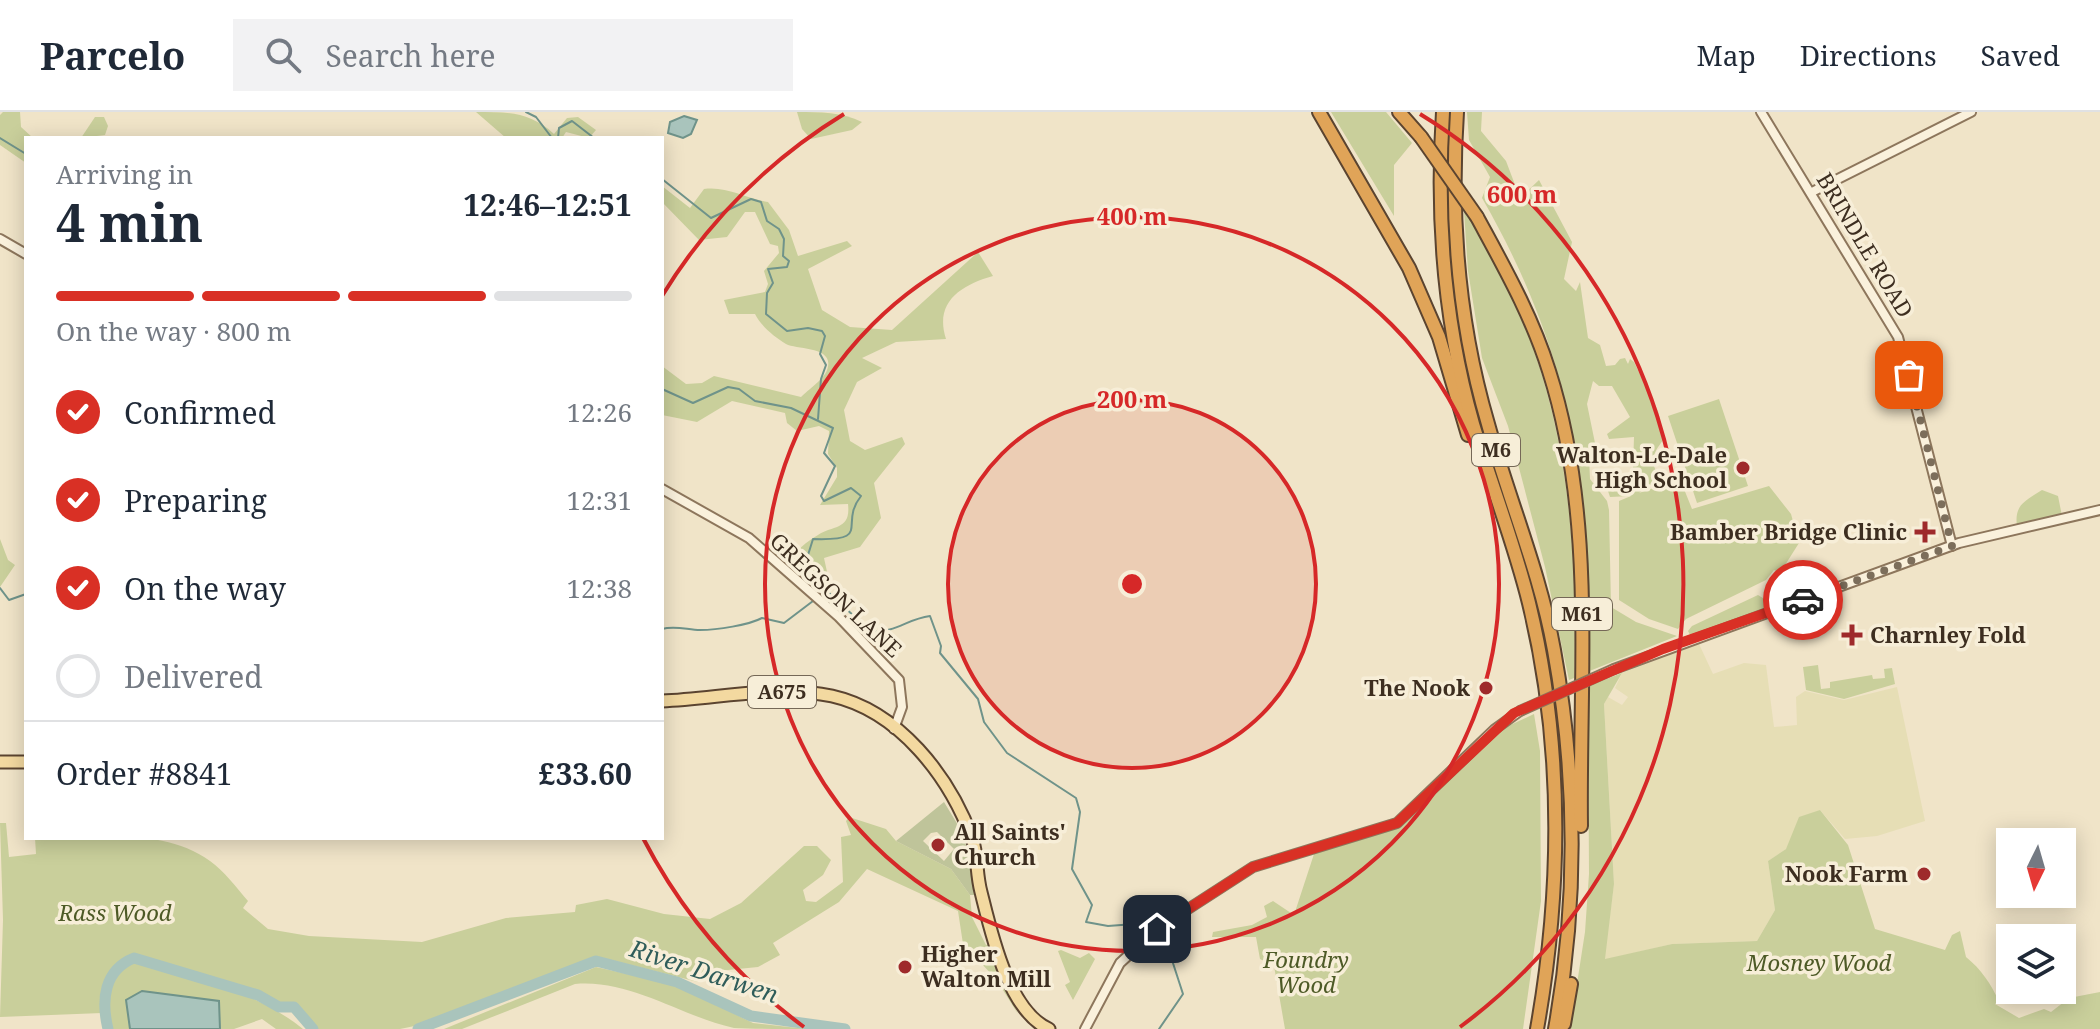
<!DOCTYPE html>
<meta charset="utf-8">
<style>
:root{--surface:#fff;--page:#f2f2f3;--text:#1f2937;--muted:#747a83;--line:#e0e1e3;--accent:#d93025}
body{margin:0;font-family:"Noto Serif",serif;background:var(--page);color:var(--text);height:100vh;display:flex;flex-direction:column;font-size:30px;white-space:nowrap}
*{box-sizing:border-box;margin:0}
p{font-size:26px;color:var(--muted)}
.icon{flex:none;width:44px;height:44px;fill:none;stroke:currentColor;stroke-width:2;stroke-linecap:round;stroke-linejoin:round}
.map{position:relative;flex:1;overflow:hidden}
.drawer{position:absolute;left:24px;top:24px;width:640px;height:704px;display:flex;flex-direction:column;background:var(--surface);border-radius:0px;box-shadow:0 4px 20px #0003}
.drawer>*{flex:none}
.needle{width:52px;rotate:185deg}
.fabs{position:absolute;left:1996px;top:716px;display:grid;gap:16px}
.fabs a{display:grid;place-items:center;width:80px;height:80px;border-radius:0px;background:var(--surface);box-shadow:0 4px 20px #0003;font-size:40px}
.pin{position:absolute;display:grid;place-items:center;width:68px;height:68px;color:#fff;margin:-34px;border-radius:16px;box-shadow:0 4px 12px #0006}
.courier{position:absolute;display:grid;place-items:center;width:80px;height:80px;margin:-40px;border:6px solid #d93025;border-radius:50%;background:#fff;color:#222;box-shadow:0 2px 10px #0007}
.summary em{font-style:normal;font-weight:700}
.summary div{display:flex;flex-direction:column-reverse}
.summary{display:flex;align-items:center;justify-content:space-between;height:136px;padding:0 32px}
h1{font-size:52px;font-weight:700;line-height:60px}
.bar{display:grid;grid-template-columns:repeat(4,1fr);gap:12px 8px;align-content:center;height:96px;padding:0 32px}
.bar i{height:10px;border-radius:6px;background:var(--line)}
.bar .on{background:var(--accent)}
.bar p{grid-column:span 4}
.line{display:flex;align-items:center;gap:20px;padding:0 32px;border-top:2px solid var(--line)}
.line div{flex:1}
ol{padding:0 32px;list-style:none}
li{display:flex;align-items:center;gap:24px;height:88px}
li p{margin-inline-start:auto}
li .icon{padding:8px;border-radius:50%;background:var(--accent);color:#fff;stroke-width:4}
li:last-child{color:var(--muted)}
li i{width:44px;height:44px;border:4px solid var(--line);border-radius:50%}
header{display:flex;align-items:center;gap:48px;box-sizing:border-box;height:112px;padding:0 40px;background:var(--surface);border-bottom:2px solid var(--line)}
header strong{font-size:38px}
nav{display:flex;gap:44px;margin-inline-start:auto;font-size:28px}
.search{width:560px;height:72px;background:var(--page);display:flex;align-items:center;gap:20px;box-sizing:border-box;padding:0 28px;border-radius:0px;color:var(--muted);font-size:30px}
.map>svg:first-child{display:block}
.farmland{fill:#e6deb5}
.green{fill:#c9cf9b}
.cemetery{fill:#bfc49a;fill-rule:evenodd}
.water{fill:#a9c4bc;stroke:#6f938a;stroke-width:2}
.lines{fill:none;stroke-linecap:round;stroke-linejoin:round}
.stream{stroke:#6f938a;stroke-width:2}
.river{stroke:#a9c4bc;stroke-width:11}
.tertiary-casing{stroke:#8d765c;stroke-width:12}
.primary-casing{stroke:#5b4430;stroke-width:15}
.motorway-casing{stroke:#5b4430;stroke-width:16}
.tertiary{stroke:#faf1dc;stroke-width:8}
.primary{stroke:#f3d9a0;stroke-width:11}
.motorway{stroke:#e0a458;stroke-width:12}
.tertiary-bridge-casing{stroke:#8d765c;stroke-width:12;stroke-linecap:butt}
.motorway-bridge-casing{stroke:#5b4430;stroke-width:16;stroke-linecap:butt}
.tertiary-bridge{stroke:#faf1dc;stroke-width:8}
.motorway-bridge{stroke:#e0a458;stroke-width:12}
.done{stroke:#7c6e5b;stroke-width:8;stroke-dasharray:0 14.4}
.route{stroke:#d93025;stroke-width:10}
.ring{fill:none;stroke:#d62828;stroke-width:4}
.poi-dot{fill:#9e2a2b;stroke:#f7eed8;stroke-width:3}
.labels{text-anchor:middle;stroke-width:7;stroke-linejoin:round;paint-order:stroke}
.shield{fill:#f7eed8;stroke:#756857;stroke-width:2}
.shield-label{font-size:20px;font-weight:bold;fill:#3d2e20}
.street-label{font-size:22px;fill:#3d2e20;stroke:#f7eed8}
.poi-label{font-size:22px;font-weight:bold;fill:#3d2e20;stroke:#f7eed8;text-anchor:end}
.park-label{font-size:22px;font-style:italic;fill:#4d5a26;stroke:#f7eed8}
.water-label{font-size:24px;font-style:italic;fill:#2f5d5a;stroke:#f7eed8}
.centre{fill:#d62828;stroke:#f7eed8;stroke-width:4}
.ring-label{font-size:24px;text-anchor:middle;font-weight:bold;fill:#d62828;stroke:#f7eed8;stroke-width:7;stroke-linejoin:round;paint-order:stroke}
</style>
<header>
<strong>Parcelo</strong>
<div class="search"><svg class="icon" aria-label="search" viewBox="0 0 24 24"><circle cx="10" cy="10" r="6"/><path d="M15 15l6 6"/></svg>Search here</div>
<nav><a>Map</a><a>Directions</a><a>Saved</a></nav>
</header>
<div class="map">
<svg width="2100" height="917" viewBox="0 0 2100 917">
<rect width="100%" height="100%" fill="#f0e4c8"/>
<polygon class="farmland" points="1699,532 1713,562 1744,551 1766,553 1774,615 1797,613 1796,585 1805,579 1844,588 1897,575 1925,709 1877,724 1845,727 1820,698 1786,737 1768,749 1775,798 1757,829 1672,832 1604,848 1614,772 1604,592 1608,585 1622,593 1628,585 1615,576 1622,561"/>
<g class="green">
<polygon points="3,0 20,0 21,15 33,26 26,26 26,51 0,33 0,3"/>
<path d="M476 0C508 0 530 0 554 22L567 6 578 5 596 18 589 26 566 20 562 26H506Z"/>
<path d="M797 0C820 0 842 0 862 10L852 18 811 27 802 17Z"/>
<polygon points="1331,0 1386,0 1412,31 1394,53 1394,104"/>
<path d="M1467 0H1482L1481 19 1506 49 1520 86 1539 68 1572 130 1564 167 1576 179 1580 170 1588 226 1600 233 1606 254 1615 253 1620 247 1625 246 1628 252 1630 247 1634 250 1658 299 1664 327C1654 340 1647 350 1661 365L1639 381 1680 367 1692 397 1769 374 1791 402 1799 431 1780 461 1774 458 1766 468 1686 507 1678 517 1649 507 1619 488V389L1631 384 1610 385 1608 379 1611 374 1642 363 1633 356 1634 325 1609 327 1607 322 1630 305 1612 274H1599L1593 269 1587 292 1595 331 1589 345 1590 367 1607 389 1609 398 1611 495 1636 510 1677 524 1587 560C1594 382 1572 242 1482 86L1490 65 1469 28Z"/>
<polygon points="95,5 104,5 108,14 105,23 81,26"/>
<path d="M662 74 690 96 704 77C727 74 744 86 768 90L789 118 798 144 847 129 852 134 808 157 822 198 850 215 892 218 978 140 993 164C961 173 934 190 946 227L896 230 862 246 882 256 857 270 844 298 850 329 865 338 902 325 905 332 874 371 881 406 860 435 824 446 831 478 827 485 788 447C797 439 807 429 818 423 834 413 851 418 848 392L820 393 837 365V356L828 342 829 319 819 314 797 319 787 311 785 301 732 289 697 310 662 303V254L686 272 702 271 714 264 801 285C808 278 824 267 827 258 836 234 797 238 786 232 774 225 761 214 755 202H729L724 188 765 180 768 172 764 159 779 141 778 134 770 132 755 100H745L727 125 699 128 662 90Z"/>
<path d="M1464 99C1479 118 1490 140 1501 162 1567 289 1578 426 1574 566L1569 568 1545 455 1508 314 1482 246 1468 159Z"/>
<polygon points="1719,287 1748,374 1697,391 1668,304"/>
<path d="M2042 378 2058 384 2062 404 2017 414C2014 393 2025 389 2042 378Z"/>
<polygon points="0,427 8,448 15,453 0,475"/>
<polygon points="1758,483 1766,488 1763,499 1690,523 1688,519 1692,514"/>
<polygon points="1818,553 1821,577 1830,576 1830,570 1872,563 1873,567 1885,566 1884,557 1892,556 1895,572 1844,587 1806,578 1803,555"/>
<path d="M1622 561 1604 592 1614 772 1605 847 1672 832 1757 829 1775 798 1768 749 1786 737 1799 705 1820 698 1848 733 1875 817 1945 838 1952 823 1960 819 1966 845C1982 858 1990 871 1999 889L1995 892 2019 906 2044 897 2051 900 2069 886 2100 880V917H1570L1585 820 1589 762 1588 574Z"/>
<polygon points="1534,602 1540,639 1541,789 1523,917 1285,917 1274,854 1260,847 1256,825 1212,825 1213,820 1252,813 1267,805 1264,794 1273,789 1294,803 1314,742 1403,713 1506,615"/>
<path d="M849 705 886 717 896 729 951 757 970 783 972 805 986 833 992 831 1008 881 1018 902 996 867 963 832 958 799 867 757 839 790 773 831 780 843 758 855 708 860 698 870 595 844 429 911 400 917H316L295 894 280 893 259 881 235 876 180 855 134 844 117 851 102 878V901L0 905 3 808 0 711H6L9 745 36 742 35 726C90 726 162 714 210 749 224 759 236 775 248 789L243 796 268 817 309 824 422 830 506 806 575 800 576 793 607 787 664 802 710 807 741 791 804 734H817L831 748 823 763 803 778 806 789 816 790 843 770 841 725 851 723 846 709Z"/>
<polygon points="1061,838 1080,846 1089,841 1095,847 1073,888 1065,873 1070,870 1058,839"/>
<path d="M134 849C192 862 259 881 303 917H276L262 907 234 917H220L218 889 142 879 127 888 130 917H111C103 889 106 862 134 849Z"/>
<path d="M596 855 676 873 753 911 807 917C784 917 756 917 734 916 680 904 631 867 575 872L462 917H444Z"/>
</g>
<path class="cemetery" d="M944 690 964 723 975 783H970L951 757 896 729ZM937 720 954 737 944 749 923 729 931 721Z"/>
<g class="water">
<polygon points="684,4 697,8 691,22 683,26 668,21 670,10"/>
<polygon points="142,879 219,889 220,917 130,917 126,888"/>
</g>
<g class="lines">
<g class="stream">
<polyline points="526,0 536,5 552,26"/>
<polyline points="0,26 26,42"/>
<polyline points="558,26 559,16 572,9 594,26"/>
<polyline points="662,67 711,106 751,87 761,90 767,109 779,117 784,127 783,144 789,149 787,155 768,157 773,171 767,181 766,202 787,219 808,216 822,219 825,224 820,242 826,253 821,267 818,307"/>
<path d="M662 277 693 291 728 275 739 277 755 289 791 296 833 316 824 341 835 354 821 384 824 389 851 376 861 384C838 413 874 429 813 427L808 443 827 479 871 520C897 520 907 507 930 504L941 534 940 541 978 587 984 610 1007 641 1076 686 1080 700 1072 757 1092 793 1086 810 1108 814 1161 810"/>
<polyline points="0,476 9,488 26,482"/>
<path d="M662 517C675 513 688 518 700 518 717 518 749 513 762 506L784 511 813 489"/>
<polyline points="1159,917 1183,882 1171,845 1172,832 1166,813"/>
</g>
<g class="river">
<path d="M108 917C101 888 104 858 134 846L258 883 279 895H294L313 917"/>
<polyline points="418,917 596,849 677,870 751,904 845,917"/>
</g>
<g class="tertiary-casing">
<g id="tertiary">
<polyline points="1761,0 1898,225 1952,434"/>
<polyline points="1812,80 1971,0"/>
<polyline points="0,127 26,142"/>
<polyline points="662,377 749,426 839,505 899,568 902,595 894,617"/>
<polyline points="1614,557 1959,431 2100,398"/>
<polyline points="1085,917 1120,851 1157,817 1253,755 1397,711 1495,617 1520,599"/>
</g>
</g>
<g class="primary-casing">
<g id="primary">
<path d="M662 589C717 587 777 572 832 584 899 599 949 664 972 726 978 743 976 762 981 780 991 820 1008 899 1049 917"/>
<polyline points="0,650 26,650"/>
</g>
</g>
<g class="motorway-casing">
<g id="motorway">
<polyline points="1319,0 1409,156 1439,225 1468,323"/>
<polyline points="1399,0 1421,25"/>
<path d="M1443 0C1436 105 1444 210 1473 312 1491 372 1514 430 1529 491 1563 631 1562 776 1537 917"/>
<path d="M1457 0C1450 105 1458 210 1488 312 1509 388 1540 460 1554 538 1577 665 1578 790 1555 917"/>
<path d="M1477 105C1504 155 1532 204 1549 259 1596 406 1579 562 1581 714"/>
<polyline points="1564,912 1571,872"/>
</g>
</g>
<use href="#tertiary" class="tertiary"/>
<use href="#primary" class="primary"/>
<use href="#motorway" class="motorway"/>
<g class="tertiary-bridge-casing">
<polyline id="tertiary-bridge" points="1520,599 1614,557"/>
</g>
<g class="motorway-bridge-casing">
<polyline id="motorway-bridge" points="1421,25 1477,105"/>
</g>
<use href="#tertiary-bridge" class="tertiary-bridge"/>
<use href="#motorway-bridge" class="motorway-bridge"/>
</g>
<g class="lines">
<polyline class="done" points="1803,488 1952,434 1909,263"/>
<polyline class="route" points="1157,817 1253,755 1397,711 1514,601 1663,537 1803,488"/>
</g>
<circle cx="1132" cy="472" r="184" fill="#d62828" fill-opacity=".12"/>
<g class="ring">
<circle cx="1132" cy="472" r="184"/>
<circle cx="1132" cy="472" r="367"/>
<path d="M804 915A551 551 0 0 1 643 726M662 184A551 551 0 0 1 844 2M1420 2A551 551 0 0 1 1460 915"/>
</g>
<g class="poi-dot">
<circle cx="1743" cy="356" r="8"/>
<path d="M1921 408h8v8h8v8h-8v8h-8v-8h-8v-8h8z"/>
<path d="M1848 511h8v8h8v8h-8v8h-8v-8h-8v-8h8z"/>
<circle cx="1486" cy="576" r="8"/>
<circle cx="938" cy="733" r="8"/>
<circle cx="1924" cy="762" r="8"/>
<circle cx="905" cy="855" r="8"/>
</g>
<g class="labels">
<g class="shield">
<rect x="1472" y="322" width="48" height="32" rx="6"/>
<rect x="1552" y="486" width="60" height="32" rx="6"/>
<rect x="748" y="564" width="68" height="32" rx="6"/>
</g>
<g class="shield-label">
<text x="1496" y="345">M6</text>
<text x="1582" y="509">M61</text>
<text x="782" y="587">A675</text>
</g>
<g class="street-label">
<text transform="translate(1865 133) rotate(59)" y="8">BRINDLE ROAD</text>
<text transform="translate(836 483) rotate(43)" y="8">GREGSON LANE</text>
</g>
<g class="poi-label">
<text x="1727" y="351">Walton-Le-Dale<tspan x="1727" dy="25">High School</tspan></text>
<text x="1907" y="428">Bamber Bridge Clinic</text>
<text x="1870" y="531" text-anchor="start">Charnley Fold</text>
<text x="1470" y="584">The Nook</text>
<text x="954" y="728" text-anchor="start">All Saints'<tspan x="954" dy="25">Church</tspan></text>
<text x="1908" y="770">Nook Farm</text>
<text x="921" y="850" text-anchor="start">Higher<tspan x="921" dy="25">Walton Mill</tspan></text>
</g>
<g class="park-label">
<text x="115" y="809">Rass Wood</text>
<text x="1306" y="856">Foundry<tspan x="1306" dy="25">Wood</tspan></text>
<text x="1819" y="859">Mosney Wood</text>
</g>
<g class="water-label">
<text transform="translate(704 860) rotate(18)" y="8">River Darwen</text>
</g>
</g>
<circle cx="1132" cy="472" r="12" class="centre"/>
<g class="ring-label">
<text x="1522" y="91">600 m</text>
<text x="1132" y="113">400 m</text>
<text x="1132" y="296">200 m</text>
</g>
</svg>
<div class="fabs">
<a><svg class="needle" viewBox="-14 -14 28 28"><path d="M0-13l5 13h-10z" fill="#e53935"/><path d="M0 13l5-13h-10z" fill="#747a83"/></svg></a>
<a><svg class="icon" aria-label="layers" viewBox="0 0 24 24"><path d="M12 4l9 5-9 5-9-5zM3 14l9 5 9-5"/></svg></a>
</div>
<div class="pin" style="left:1909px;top:263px;background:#ea580c"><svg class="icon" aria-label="bag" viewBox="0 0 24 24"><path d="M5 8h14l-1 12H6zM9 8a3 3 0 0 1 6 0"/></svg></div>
<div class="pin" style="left:1157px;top:817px;background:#1f2937"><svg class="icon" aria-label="home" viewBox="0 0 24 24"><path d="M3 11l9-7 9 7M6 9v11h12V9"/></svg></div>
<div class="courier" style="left:1803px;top:488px"><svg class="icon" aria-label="car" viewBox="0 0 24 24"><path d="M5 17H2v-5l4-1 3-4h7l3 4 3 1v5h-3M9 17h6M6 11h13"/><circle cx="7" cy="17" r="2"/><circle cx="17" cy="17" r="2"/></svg></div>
<section class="drawer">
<div class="summary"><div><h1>4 min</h1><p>Arriving in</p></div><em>12:46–12:51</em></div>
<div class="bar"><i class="on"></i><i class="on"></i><i class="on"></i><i></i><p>On the way · 800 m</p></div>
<ol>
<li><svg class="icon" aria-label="check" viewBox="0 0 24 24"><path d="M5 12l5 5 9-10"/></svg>Confirmed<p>12:26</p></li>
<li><svg class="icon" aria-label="check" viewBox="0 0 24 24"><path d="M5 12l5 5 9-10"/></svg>Preparing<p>12:31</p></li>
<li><svg class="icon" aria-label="check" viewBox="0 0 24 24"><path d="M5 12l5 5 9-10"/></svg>On the way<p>12:38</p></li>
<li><i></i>Delivered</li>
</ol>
<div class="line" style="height:104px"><div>Order #8841</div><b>£33.60</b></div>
</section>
</div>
